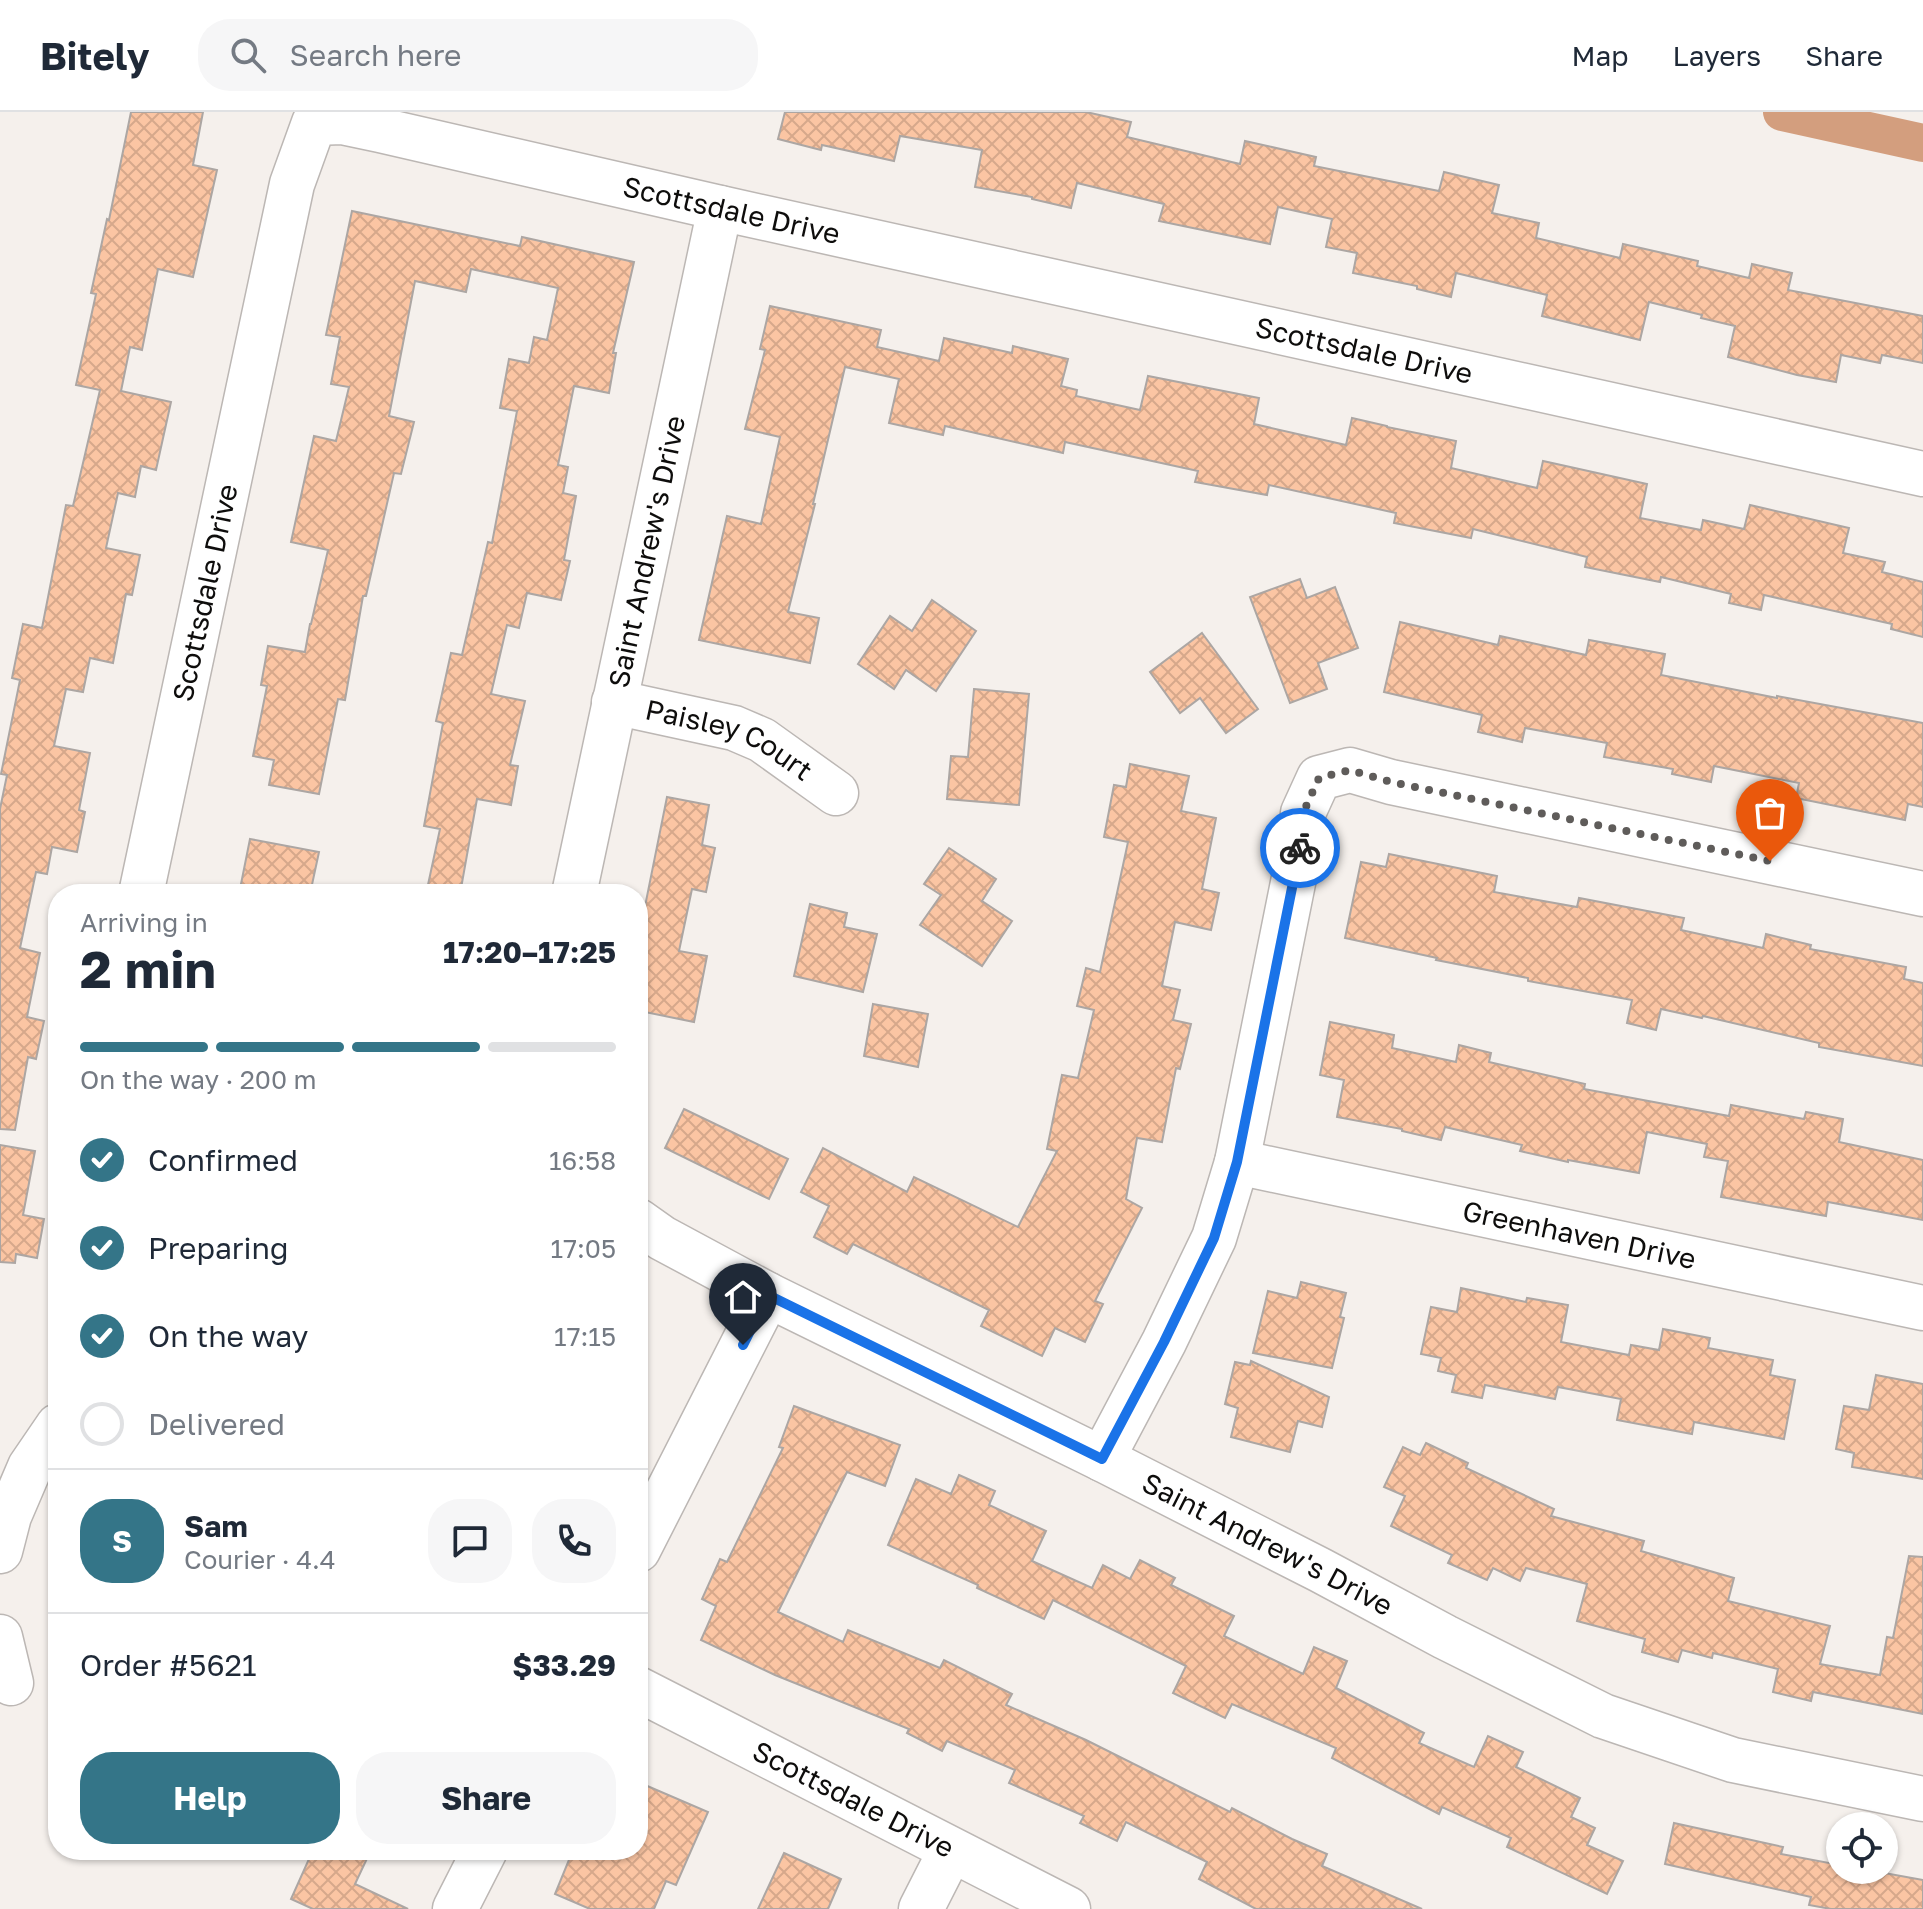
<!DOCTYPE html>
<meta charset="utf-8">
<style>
:root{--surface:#fff;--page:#f6f6f7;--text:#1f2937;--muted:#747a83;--line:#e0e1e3;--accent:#347588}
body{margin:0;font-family:"Golos Text",sans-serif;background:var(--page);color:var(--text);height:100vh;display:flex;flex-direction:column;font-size:30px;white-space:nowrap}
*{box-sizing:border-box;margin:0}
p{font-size:26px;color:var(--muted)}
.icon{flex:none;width:44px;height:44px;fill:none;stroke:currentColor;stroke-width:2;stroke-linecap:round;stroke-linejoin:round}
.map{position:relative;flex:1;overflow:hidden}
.sheet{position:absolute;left:48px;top:772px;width:600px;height:976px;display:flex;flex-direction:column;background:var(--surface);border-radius:32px;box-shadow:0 2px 6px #0004}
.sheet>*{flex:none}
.fabs{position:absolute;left:1826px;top:1700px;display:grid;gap:16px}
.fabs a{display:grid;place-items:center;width:72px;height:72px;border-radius:50%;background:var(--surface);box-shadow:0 2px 6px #0004;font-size:40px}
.pin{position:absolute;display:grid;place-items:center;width:68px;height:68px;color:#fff;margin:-82px -34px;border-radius:50% 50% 50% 0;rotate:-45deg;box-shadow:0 0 8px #0007}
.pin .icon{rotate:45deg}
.courier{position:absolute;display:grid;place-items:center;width:80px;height:80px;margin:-40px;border:6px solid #1a73e8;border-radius:50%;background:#fff;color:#222;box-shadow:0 2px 10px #0007}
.head em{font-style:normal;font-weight:700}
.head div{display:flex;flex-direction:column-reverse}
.head{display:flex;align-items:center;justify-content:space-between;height:136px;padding:0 32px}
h1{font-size:52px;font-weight:700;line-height:60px}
.bar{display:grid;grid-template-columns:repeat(4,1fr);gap:12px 8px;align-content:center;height:96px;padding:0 32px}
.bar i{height:10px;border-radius:6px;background:var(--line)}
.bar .selected{background:var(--accent)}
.bar p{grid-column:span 4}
.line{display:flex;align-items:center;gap:20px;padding:0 32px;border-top:2px solid var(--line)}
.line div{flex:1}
.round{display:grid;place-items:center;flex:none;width:84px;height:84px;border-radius:32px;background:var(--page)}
ol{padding:0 32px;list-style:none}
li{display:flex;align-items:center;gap:24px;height:88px}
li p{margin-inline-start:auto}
li .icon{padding:8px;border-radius:50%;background:var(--accent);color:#fff;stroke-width:4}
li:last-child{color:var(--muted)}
li i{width:44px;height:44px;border:4px solid var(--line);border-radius:50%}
.action{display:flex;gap:16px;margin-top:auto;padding:16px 32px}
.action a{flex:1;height:92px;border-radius:32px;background:var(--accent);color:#fff;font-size:32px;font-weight:700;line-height:92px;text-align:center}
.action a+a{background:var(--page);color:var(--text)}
header{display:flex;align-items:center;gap:48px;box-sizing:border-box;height:112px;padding:0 40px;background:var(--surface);border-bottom:2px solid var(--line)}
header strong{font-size:38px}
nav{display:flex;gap:44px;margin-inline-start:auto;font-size:28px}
.search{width:560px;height:72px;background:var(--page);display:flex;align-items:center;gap:20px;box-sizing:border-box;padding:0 28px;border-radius:32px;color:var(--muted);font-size:30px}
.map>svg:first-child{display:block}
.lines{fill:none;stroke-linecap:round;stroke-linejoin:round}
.canal{stroke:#d39e7e;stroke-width:38}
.building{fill:url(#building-cross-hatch);stroke:#aca6a3;stroke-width:2}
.minor-casing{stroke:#bcb7b4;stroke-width:47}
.minor{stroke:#fff;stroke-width:44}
.done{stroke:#5f5c5a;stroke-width:8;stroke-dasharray:0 14.4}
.route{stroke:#1a73e8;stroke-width:10}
.labels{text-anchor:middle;stroke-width:6;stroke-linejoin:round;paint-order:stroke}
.street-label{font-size:28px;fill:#0e0d0c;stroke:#fffefd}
</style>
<header>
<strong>Bitely</strong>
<div class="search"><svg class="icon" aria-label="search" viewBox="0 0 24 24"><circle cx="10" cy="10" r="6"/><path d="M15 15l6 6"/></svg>Search here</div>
<nav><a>Map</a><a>Layers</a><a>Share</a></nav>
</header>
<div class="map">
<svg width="1923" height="1797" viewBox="0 0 1923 1797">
<defs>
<pattern id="building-cross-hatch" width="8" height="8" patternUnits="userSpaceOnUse" patternTransform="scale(2)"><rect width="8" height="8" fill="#fbc5a3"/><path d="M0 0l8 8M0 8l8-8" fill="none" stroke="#d6a88b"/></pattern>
</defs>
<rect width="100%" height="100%" fill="#f5f0ec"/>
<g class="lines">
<polyline class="canal" points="1782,0 1923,31"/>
</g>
<g class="building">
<polygon points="131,0 203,0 193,53 217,58 193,165 158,157 142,238 130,235 121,279 171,290 156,358 141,354 135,385 118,381 106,436 140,443 132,483 126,482 113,551 90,546 83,580 66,577 54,634 90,641 79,698 85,700 77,740 52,735 47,762 36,760 20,836 40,841 27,905 44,909 36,947 28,945 15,1018 0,1017 0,697 7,663 1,662 20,568 12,566 23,512 42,516 66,393 73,394 100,278 76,273 96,182 91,181 107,107 109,108"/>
<polygon points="785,0 1086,0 1131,10 1127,25 1240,52 1245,29 1316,45 1314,54 1439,79 1444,60 1499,73 1492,101 1539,111 1536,126 1620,146 1623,132 1698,149 1697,154 1749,166 1752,152 1792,161 1788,178 1923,204 1923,251 1882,243 1880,251 1841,243 1836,270 1797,263 1728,245 1735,214 1701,206 1702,203 1649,190 1640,228 1542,204 1547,183 1456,161 1451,185 1417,177 1417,174 1353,161 1357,141 1326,135 1332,107 1278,95 1270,132 1159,109 1164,92 1077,71 1071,96 1032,87 1032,85 975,75 982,38 900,24 894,49 822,33 821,38 778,27"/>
<polygon points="352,99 520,134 522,125 634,150 613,241 616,241 609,281 574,274 558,353 568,355 563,381 576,384 564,448 570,449 561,488 527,481 519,516 507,513 491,582 525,589 510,653 518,654 511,693 477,687 460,782 426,782 440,717 424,714 443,611 436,609 451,541 462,543 488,430 492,431 517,299 500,296 509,247 529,251 534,225 547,228 558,176 471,157 466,180 415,169 389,304 414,310 401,362 394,361 366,484 363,484 345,588 338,587 319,682 269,673 274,648 253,644 267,574 261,573 268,534 305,540 310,512 311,512 328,438 291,430 314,324 336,329 349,275 331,272 340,225 326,223"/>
<polygon points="770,194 881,218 877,235 939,249 944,226 1012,241 1013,234 1068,247 1061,274 1077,278 1076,284 1140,298 1148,264 1259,286 1254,312 1346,333 1352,306 1387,314 1387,315 1456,329 1451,356 1537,376 1543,349 1647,372 1640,406 1701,418 1703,408 1744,417 1750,393 1849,416 1843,441 1885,450 1882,460 1923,470 1923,525 1891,517 1892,512 1764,483 1761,498 1729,491 1731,482 1661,465 1660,470 1585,455 1587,445 1473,417 1471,426 1394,411 1396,401 1269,373 1267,383 1195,370 1198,359 1065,330 1063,341 945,314 943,323 889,311 899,267 845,255 813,392 815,392 788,500 819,506 810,551 699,528 727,404 761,412 780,325 745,317 765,238 760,237"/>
<polygon points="1300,467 1307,486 1335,475 1358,536 1318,551 1327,577 1290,591 1250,485"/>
<polygon points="932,488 976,519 936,579 906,558 894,577 858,552 890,504 912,519"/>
<polygon points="1400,510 1498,533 1500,524 1586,543 1589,528 1665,542 1661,563 1777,586 1777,584 1923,611 1923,695 1908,692 1905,708 1796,686 1799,671 1714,654 1711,670 1672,662 1673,657 1604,645 1607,631 1525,616 1522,630 1478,620 1482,603 1384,580"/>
<polygon points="1202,521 1258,597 1226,621 1200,586 1180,601 1150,560"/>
<polygon points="974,577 1029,582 1019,693 947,687 951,644 968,645"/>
<polygon points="1130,652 1189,664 1181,699 1216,706 1202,777 1219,781 1211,818 1175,810 1162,874 1180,878 1173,908 1191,912 1180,957 1176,956 1162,1030 1137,1026 1126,1087 1142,1096 1095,1189 1103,1192 1085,1230 1055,1216 1042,1244 981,1214 989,1198 853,1132 847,1142 814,1125 829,1094 801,1080 823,1036 907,1080 914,1065 1018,1115 1057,1039 1047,1037 1062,963 1078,966 1094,898 1077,894 1086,856 1100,860 1128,730 1104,725 1114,673 1126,675"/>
<polygon points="667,685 709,693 702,733 715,736 706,780 692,777 679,839 707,844 694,910 640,899 645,875 638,873 638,829"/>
<polygon points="250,727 319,740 310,782 239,782"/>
<polygon points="949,736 996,767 982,789 1012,809 982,854 920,813 941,783 924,772"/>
<polygon points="1389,742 1497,764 1494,780 1577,795 1579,786 1684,806 1681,818 1763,836 1766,822 1811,833 1810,837 1906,855 1904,867 1923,871 1923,954 1819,935 1819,931 1703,904 1702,906 1661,897 1656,918 1627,911 1632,888 1528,869 1528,866 1436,848 1437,846 1345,826 1361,750 1386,755"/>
<polygon points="810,792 847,801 844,815 877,822 863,880 794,864"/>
<polygon points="873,892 928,902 918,955 864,944"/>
<polygon points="1330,910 1394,923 1392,936 1456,950 1459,933 1491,941 1489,950 1585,972 1584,977 1729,1004 1731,993 1804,1007 1806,1000 1843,1007 1839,1030 1923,1048 1923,1108 1828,1090 1826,1104 1721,1085 1728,1049 1704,1045 1707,1032 1647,1020 1639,1061 1568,1048 1568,1050 1520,1039 1522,1033 1445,1015 1441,1028 1402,1019 1402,1017 1337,1005 1344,968 1320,963"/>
<polygon points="684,997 788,1047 769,1087 665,1036"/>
<polygon points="0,1033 35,1039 23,1103 44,1107 37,1146 16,1142 15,1151 0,1150"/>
<polygon points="1301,1170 1346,1181 1340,1205 1344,1206 1332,1256 1253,1241 1268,1179 1297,1186"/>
<polygon points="1461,1176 1526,1190 1527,1186 1568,1193 1561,1230 1629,1243 1631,1233 1659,1238 1663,1217 1710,1226 1708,1236 1773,1248 1770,1263 1795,1268 1784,1327 1694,1310 1692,1322 1617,1308 1621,1287 1558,1275 1555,1287 1485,1273 1482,1286 1452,1280 1456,1263 1438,1259 1441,1246 1421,1242 1431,1195 1457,1200"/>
<polygon points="1251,1249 1329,1285 1322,1315 1298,1309 1290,1340 1231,1325 1238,1296 1225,1292 1235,1250 1250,1253"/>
<polygon points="1876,1263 1923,1272 1923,1367 1852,1355 1854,1341 1836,1337 1844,1294 1869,1298"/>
<polygon points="794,1294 900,1333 885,1374 847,1360 778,1500 843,1530 848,1518 940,1556 944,1548 1012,1582 1006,1593 1086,1628 1230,1700 1232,1696 1292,1727 1327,1742 1322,1754 1422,1797 1256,1797 1199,1767 1207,1750 1126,1710 1117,1729 1080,1711 1084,1704 1009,1671 1015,1658 947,1629 942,1639 907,1621 909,1617 775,1563 701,1528 716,1494 702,1487 720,1447 727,1450 783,1336 779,1335"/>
<polygon points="1426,1331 1468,1351 1466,1356 1554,1397 1551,1404 1644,1429 1641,1439 1734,1466 1728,1489 1830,1514 1820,1552 1880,1563 1887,1525 1893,1526 1909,1444 1923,1445 1923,1602 1813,1580 1811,1589 1773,1580 1778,1557 1713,1541 1712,1546 1682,1538 1678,1550 1642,1540 1645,1527 1577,1509 1587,1472 1526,1456 1520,1469 1493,1456 1487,1468 1448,1451 1452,1443 1391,1414 1405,1384 1384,1375 1403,1335 1420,1343"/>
<polygon points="959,1363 995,1379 989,1393 1046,1419 1032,1449 1092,1476 1103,1453 1130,1467 1140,1448 1175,1466 1171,1473 1234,1504 1224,1524 1303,1562 1314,1535 1347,1549 1336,1576 1424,1621 1419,1631 1474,1655 1488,1624 1523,1640 1516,1655 1580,1686 1571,1705 1595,1716 1587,1733 1623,1749 1607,1782 1507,1735 1511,1726 1442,1695 1439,1702 1332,1646 1336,1636 1232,1592 1225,1606 1173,1581 1186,1554 1053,1488 1044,1507 977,1476 978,1473 888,1433 916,1367 951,1382"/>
<polygon points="638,1670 708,1700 676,1773 666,1769 654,1797 590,1797 555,1782 573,1738 638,1738"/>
<polygon points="1674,1711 1783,1735 1781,1742 1840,1753 1840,1758 1868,1758 1923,1768 1923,1797 1831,1797 1809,1793 1811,1785 1665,1752"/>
<polygon points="313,1738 371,1738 355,1772 408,1797 313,1797 291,1787"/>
<polygon points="784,1741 841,1767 828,1797 758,1797"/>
</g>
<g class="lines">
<g class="minor-casing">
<g id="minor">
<path id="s1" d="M614 590 734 616 762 628 836 681"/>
<path id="s2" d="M141 782 292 72 314 11 342 10 380 18 720 96 1923 362"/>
<path id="s3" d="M574 782 720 96"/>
<path id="s4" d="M1237 1050 1923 1196"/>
<path id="s5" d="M638 1109 662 1126 768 1183 1102 1347 1320 1458 1445 1525 1603 1604 1733 1648 1923 1687"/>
<polyline points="1102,1347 1164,1230 1214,1126 1237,1050 1300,736 1303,701 1319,666 1350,658 1391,670 1923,782"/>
<polyline points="638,1438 768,1183"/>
<polyline points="0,1439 9,1404 30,1355 58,1314"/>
<polyline points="0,1525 11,1571"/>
<path id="s6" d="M638 1577 1068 1797"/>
<polyline points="455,1797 485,1738"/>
<polyline points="921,1797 951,1738"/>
</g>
</g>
<use href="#minor" class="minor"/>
</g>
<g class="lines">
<polyline class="done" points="1300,736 1303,701 1319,666 1350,658 1391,670 1770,749"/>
<polyline class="route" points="743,1233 768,1183 1102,1347 1164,1230 1214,1126 1237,1050 1300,736"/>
</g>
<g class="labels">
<g class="street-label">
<text dy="10" stroke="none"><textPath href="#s2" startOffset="1218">Scottsdale Drive</textPath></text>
<text dy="10" stroke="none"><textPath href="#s2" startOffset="1866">Scottsdale Drive</textPath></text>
<text dy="10" stroke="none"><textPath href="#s3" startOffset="350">Saint Andrew's Drive</textPath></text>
<text dy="10" stroke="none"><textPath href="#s2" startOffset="308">Scottsdale Drive</textPath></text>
<text dy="10" stroke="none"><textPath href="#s1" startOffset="122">Paisley Court</textPath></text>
<text dy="10" stroke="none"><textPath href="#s4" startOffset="350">Greenhaven Drive</textPath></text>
<text dy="10" stroke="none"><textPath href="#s5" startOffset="708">Saint Andrew's Drive</textPath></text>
<text dy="10" stroke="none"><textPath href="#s6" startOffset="242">Scottsdale Drive</textPath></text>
</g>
</g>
</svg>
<div class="fabs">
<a><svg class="icon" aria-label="locate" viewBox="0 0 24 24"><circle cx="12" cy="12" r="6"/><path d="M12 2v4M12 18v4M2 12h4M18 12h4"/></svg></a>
</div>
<div class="pin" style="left:1770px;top:749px;background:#ea580c"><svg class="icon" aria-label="bag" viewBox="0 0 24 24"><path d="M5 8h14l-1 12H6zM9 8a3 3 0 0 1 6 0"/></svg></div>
<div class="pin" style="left:743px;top:1233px;background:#1f2937"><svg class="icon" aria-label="home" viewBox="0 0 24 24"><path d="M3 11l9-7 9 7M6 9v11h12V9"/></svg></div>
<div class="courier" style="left:1300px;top:736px"><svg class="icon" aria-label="bike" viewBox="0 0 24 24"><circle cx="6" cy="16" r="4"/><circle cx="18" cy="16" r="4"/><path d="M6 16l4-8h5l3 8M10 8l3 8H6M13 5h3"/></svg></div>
<section class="sheet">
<div class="head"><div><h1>2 min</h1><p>Arriving in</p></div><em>17:20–17:25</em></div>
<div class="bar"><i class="selected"></i><i class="selected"></i><i class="selected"></i><i></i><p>On the way · 200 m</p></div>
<ol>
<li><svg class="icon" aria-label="check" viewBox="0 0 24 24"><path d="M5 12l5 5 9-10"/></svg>Confirmed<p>16:58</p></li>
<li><svg class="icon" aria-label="check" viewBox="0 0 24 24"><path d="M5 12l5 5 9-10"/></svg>Preparing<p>17:05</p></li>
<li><svg class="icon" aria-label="check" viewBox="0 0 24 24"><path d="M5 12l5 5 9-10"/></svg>On the way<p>17:15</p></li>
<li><i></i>Delivered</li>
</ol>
<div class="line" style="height:144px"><b class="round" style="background:var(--accent);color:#fff">S</b><div><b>Sam</b><p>Courier · 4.4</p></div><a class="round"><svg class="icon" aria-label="chat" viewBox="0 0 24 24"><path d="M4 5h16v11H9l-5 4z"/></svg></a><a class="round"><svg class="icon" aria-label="phone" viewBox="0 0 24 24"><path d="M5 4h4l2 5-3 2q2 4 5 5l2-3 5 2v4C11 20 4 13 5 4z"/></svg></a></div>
<div class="line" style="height:104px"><div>Order #5621</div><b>$33.29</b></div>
<div class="action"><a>Help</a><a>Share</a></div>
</section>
</div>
